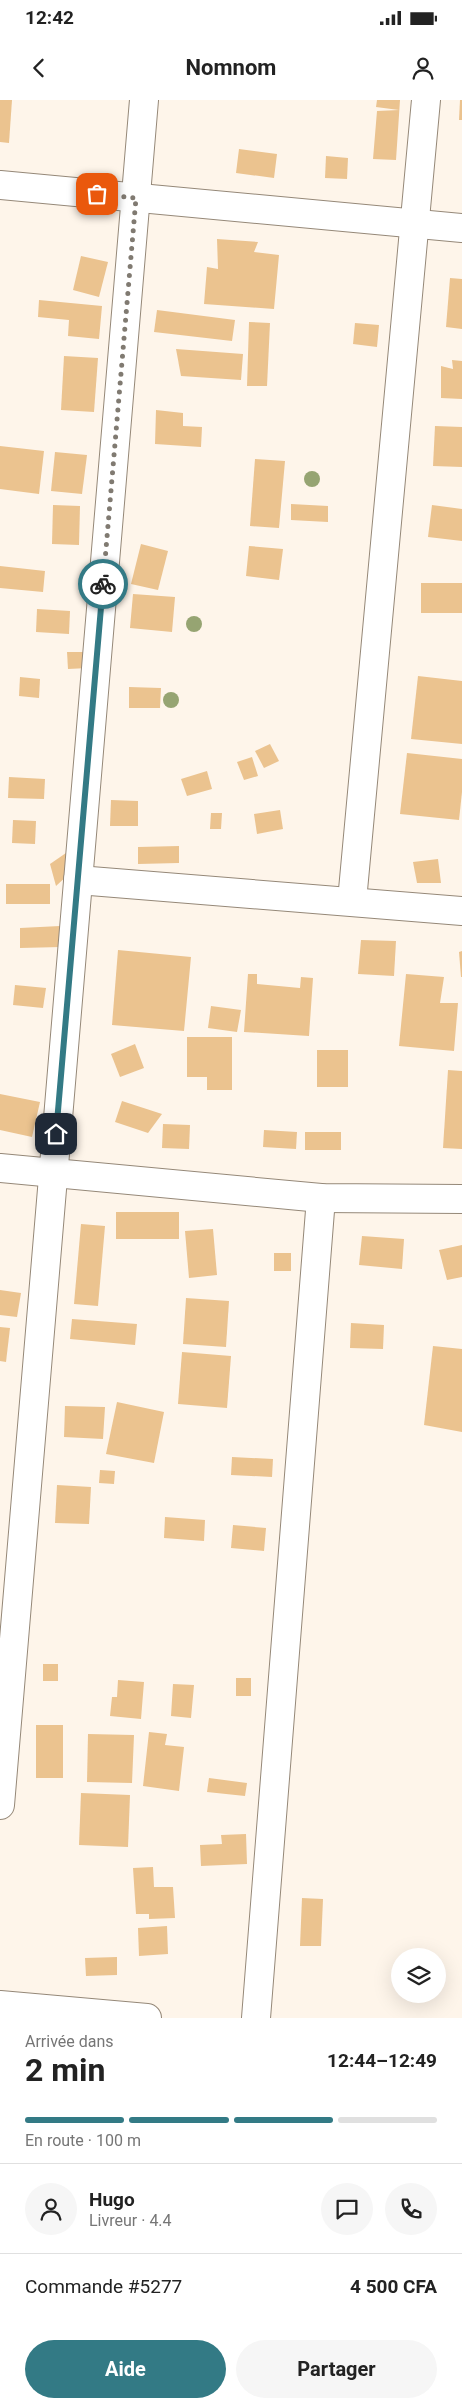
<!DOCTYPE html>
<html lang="fr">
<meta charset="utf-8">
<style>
:root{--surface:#fff;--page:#f6f6f6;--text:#222;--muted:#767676;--line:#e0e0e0;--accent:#337a85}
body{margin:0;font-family:Roboto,sans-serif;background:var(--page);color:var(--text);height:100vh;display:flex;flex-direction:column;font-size:19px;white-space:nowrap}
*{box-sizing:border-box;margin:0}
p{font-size:16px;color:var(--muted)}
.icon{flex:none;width:28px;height:28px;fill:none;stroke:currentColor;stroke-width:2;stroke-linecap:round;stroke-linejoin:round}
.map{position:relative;height:1918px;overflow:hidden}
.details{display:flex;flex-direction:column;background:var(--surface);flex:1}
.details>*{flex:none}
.tools{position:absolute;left:391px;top:1848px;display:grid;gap:10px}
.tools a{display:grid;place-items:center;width:55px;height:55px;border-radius:50%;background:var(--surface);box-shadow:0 5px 20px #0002;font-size:25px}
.pin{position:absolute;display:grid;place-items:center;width:42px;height:42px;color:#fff;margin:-21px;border-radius:10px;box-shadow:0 2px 8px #0006}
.courier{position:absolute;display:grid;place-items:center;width:50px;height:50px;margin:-25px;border:4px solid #337a85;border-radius:50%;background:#fff;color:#222;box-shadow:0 1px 6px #0007}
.head em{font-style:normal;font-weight:700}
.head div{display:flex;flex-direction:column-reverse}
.head{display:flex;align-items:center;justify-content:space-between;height:85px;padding:0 25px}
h1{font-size:32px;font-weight:700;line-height:38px}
.bar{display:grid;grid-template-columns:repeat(4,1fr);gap:8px 5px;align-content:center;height:60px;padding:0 25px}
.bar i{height:6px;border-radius:4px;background:var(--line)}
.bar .selected{background:var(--accent)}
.bar p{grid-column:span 4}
.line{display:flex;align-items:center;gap:12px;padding:0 25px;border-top:1px solid var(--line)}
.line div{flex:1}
.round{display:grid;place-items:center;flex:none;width:52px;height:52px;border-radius:26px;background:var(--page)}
.cta{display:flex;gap:10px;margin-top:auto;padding:10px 25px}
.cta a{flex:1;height:58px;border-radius:30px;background:var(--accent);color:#fff;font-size:20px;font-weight:700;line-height:58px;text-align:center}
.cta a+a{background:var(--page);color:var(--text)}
.status{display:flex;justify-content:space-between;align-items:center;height:35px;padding:0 25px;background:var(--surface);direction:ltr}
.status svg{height:14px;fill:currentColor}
header{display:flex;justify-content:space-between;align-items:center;height:65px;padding:0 25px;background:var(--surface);font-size:22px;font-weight:700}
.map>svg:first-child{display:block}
.building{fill:#ebc38f}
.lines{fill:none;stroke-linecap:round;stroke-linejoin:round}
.minor-casing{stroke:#958878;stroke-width:30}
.minor{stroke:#fff;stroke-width:28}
.tree{fill:#96a472}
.done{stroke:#807a71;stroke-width:5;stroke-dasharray:0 9}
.route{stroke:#337a85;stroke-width:6}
</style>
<div class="status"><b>12:42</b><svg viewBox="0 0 49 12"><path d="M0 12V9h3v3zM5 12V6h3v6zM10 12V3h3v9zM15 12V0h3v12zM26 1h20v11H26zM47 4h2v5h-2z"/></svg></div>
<header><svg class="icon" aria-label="back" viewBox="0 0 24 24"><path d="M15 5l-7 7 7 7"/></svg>Nomnom<svg class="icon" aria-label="person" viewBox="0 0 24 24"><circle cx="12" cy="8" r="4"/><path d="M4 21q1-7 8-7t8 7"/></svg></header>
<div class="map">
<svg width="462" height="1918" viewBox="0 0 462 1918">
<rect width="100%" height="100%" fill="#fef5ea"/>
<g class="building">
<polygon points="0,0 12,0 9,43 0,42"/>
<polygon points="377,0 400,0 396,60 373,59 377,11 399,10 376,7"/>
<polygon points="460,0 462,0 462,20 459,20"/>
<polygon points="239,49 277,54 274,78 236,73"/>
<polygon points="326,56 348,58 347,79 325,78"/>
<polygon points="217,139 258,142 254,152 279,155 274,209 204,204 207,167 218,169"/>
<polygon points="81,156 108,162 99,197 73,190"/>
<polygon points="450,178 462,179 462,229 446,227"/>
<polygon points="39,200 102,206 99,239 68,236 69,220 38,217"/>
<polygon points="157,210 235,220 232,241 154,232"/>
<polygon points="249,222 270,223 267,286 247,286"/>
<polygon points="355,223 379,225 377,247 353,244"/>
<polygon points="176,249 243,254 241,280 181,276"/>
<polygon points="64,256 98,258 94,312 61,310"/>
<polygon points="452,260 462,261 462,299 441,298 441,266 453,269"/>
<polygon points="156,310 183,313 183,326 202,327 201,347 155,344"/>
<polygon points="435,326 462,327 462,367 433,366"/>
<polygon points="0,346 44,351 39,394 0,389"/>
<polygon points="55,352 87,355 82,394 51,391"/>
<polygon points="255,359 285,361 279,428 250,426"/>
<polygon points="291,404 328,406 328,422 291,420"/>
<polygon points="53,405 80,406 79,445 52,444"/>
<polygon points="432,405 462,409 462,441 428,437"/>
<polygon points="141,444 168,451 158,490 131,484"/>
<polygon points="249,446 283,449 279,480 246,476"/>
<polygon points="0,466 45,471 43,492 0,488"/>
<rect x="421" y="483" width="41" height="30"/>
<polygon points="133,494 175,497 172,532 130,528"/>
<polygon points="37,509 70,511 69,534 36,532"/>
<polygon points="67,552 88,552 88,568 68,569"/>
<polygon points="418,576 462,581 462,644 411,639"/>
<polygon points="20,577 40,579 39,598 19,596"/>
<polygon points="129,587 161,588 160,608 129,608"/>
<polygon points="270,644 279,661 264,668 255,651"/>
<polygon points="407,653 462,659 462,692 459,720 400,714"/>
<polygon points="252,657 258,676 244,680 237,662"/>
<polygon points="207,671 212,689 187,696 181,679"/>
<polygon points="9,677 45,679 44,699 8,698"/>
<polygon points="111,700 138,701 138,726 110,726"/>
<polygon points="280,710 283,729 257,734 254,714"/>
<polygon points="211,713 222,713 221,729 210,729"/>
<polygon points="13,720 36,721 35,744 12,743"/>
<polygon points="179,746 179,763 138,764 138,747"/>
<polygon points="66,753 69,774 56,786 50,764"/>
<polygon points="438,759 441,783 417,783 413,762"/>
<rect x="6" y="784" width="44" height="20"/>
<polygon points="60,826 61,847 20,848 20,828"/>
<polygon points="361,840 396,841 394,876 358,874"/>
<polygon points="118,850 191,857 184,931 112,925"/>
<polygon points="462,851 462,877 461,877 459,852"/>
<polygon points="248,874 257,874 257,884 300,888 301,877 313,878 309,936 244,932"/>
<polygon points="406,874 444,877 440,903 458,903 454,951 399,946"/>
<polygon points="15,885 46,888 43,908 13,905"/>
<polygon points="211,906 241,910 237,932 208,928"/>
<polygon points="187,937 232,937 232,990 207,990 207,977 187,977"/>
<polygon points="135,944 144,968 120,977 111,954"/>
<rect x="317" y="950" width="31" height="37"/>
<polygon points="448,970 462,971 462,1049 443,1048"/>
<polygon points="0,994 40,1002 32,1037 0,1030"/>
<polygon points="122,1001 162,1014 148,1033 115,1022"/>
<polygon points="163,1024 190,1025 189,1049 162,1048"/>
<polygon points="264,1030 297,1032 296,1049 263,1047"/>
<rect x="305" y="1032" width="36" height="18"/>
<rect x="116" y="1112" width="63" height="27"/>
<polygon points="81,1124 105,1126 98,1206 74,1204"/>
<polygon points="213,1129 217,1175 189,1178 185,1131"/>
<polygon points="362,1136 404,1139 402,1169 359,1165"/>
<polygon points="462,1145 462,1177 447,1180 439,1150"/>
<rect x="274" y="1153" width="17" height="18"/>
<polygon points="0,1190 21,1193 17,1217 0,1215"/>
<polygon points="186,1198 229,1201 226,1247 183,1244"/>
<polygon points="72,1219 137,1224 135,1245 70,1239"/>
<polygon points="351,1223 384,1225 383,1249 350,1248"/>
<polygon points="0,1227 10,1228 6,1262 0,1261"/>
<polygon points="433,1246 462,1249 462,1332 424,1325"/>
<polygon points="182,1252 231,1256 227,1308 178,1304"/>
<polygon points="117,1302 164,1312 154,1363 106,1354"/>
<polygon points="65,1306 105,1307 103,1339 64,1337"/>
<polygon points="232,1357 273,1359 272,1377 231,1375"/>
<polygon points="100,1370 115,1371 114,1384 99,1383"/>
<polygon points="57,1385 91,1387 89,1424 55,1423"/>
<polygon points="165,1417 205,1420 204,1441 164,1438"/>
<polygon points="233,1425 266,1428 264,1451 231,1448"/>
<rect x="43" y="1564" width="15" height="17"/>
<rect x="236" y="1578" width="15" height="18"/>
<polygon points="118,1580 144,1582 141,1619 110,1616 112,1597 117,1597"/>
<polygon points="173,1584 194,1585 191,1618 171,1616"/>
<rect x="36" y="1625" width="27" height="53"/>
<polygon points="149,1632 167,1634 165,1645 184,1647 179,1691 143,1686"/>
<polygon points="88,1634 134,1635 132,1683 87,1682"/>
<polygon points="209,1678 247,1683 245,1696 207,1692"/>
<polygon points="81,1693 130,1695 128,1747 79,1745"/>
<polygon points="246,1734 247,1764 201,1766 200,1745 222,1744 221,1735"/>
<polygon points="153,1767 154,1787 173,1787 175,1818 149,1819 149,1814 136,1814 133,1768"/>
<polygon points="302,1798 323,1799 321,1846 300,1846"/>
<polygon points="167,1826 168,1854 139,1856 138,1828"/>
<polygon points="117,1857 117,1875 86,1876 85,1858"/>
</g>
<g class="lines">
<g class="minor-casing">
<g id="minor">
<polyline points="0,85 462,128"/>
<polyline points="78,780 462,811"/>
<polyline points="352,801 426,0"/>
<polyline points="0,1068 321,1098 462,1099"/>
<polyline points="0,1705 144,0"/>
<polyline points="0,1905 147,1918"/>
<polyline points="256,1918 321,1098"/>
</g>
</g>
<use href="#minor" class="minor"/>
</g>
<g class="tree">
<circle cx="312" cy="379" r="8"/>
<circle cx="194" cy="524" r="8"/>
<circle cx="171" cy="600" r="8"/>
</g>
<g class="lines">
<polyline class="done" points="97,94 136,98 103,484"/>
<polyline class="route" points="56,1034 103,484"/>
</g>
</svg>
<div class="tools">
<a><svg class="icon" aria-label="layers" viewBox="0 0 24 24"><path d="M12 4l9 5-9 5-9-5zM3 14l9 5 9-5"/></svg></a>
</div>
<div class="pin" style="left:97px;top:94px;background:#ea580c"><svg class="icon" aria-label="bag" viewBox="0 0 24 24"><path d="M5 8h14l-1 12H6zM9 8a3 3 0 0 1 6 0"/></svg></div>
<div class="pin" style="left:56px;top:1034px;background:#1f2937"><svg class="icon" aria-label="home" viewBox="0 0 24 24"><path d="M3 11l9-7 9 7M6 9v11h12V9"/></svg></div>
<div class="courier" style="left:103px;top:484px"><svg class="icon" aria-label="bike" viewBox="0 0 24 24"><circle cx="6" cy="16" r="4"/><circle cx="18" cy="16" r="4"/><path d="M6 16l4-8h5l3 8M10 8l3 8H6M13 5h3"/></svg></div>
</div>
<section class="details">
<div class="head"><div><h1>2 min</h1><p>Arrivée dans</p></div><em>12:44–12:49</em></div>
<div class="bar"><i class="selected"></i><i class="selected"></i><i class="selected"></i><i></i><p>En route · 100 m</p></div>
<div class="line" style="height:90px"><a class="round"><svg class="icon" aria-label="person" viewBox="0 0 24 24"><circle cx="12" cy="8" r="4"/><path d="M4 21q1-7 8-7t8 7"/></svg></a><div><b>Hugo</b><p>Livreur · 4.4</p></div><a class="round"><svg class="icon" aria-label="chat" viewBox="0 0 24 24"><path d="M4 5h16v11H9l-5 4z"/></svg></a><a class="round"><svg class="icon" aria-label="phone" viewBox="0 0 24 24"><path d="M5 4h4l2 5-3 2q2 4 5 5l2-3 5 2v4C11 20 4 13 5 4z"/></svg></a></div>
<div class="line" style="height:65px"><div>Commande #5277</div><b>4 500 CFA</b></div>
<div class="cta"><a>Aide</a><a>Partager</a></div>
</section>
